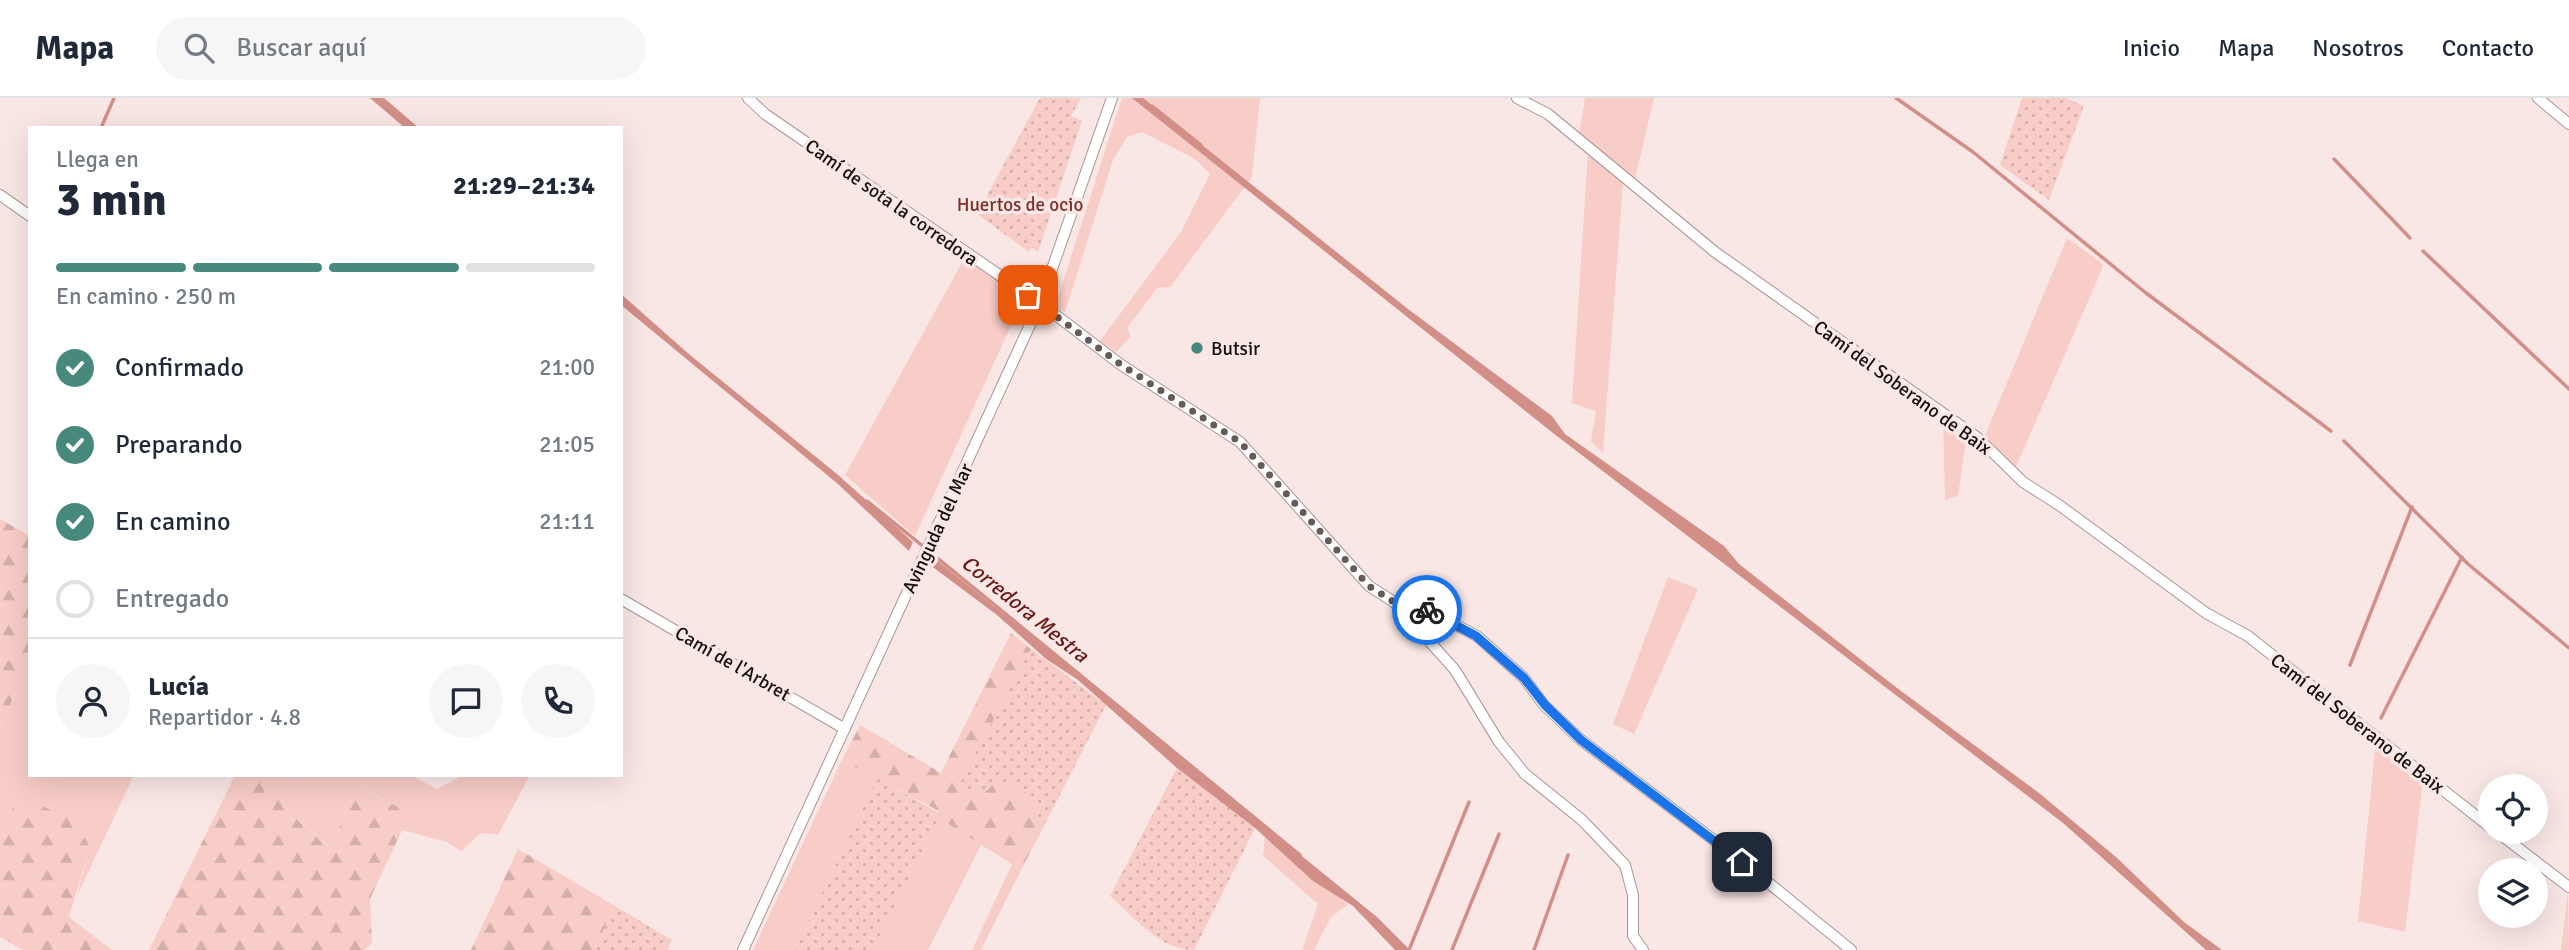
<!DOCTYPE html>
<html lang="es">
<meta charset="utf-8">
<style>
:root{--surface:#fff;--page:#f6f6f7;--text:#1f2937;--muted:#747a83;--line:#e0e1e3;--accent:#478a7d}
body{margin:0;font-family:Signika,sans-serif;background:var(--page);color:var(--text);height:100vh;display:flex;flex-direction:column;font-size:26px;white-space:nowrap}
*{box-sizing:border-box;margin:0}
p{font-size:23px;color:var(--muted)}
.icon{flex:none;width:38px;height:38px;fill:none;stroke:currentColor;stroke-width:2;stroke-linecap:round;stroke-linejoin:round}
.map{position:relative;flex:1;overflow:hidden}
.drawer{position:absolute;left:28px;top:28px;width:595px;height:651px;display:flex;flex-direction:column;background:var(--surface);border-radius:0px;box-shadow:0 7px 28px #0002}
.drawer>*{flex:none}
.controls{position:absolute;left:2478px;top:676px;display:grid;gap:14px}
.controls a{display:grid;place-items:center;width:70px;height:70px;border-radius:50%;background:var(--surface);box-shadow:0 7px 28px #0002;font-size:35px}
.pin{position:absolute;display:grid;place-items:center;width:60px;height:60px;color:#fff;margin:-30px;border-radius:14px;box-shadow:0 4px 10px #0006}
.courier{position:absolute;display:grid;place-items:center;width:70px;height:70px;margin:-35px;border:5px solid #1a73e8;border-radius:50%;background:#fff;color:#222;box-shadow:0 2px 9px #0007}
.summary em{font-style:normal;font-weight:800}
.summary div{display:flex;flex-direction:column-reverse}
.summary{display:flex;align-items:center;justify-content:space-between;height:119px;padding:0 28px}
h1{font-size:46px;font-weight:800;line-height:52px}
.bar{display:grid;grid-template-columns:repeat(4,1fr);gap:10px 7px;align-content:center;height:84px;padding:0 28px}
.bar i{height:9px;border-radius:5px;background:var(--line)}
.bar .selected{background:var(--accent)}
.bar p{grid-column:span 4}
.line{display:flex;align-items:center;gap:18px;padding:0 28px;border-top:2px solid var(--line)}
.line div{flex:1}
.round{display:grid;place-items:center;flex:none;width:74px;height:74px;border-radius:37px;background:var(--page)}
ol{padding:0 28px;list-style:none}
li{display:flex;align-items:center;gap:21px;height:77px}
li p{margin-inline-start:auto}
li .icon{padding:7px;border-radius:50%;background:var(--accent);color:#fff;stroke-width:4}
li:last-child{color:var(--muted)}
li i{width:38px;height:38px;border:4px solid var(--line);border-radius:50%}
header{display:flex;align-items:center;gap:42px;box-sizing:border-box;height:98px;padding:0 35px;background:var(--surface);border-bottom:2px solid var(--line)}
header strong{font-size:33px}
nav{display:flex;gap:38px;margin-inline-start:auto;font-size:24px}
.search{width:490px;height:63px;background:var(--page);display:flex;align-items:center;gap:18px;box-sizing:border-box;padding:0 24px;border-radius:38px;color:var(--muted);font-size:26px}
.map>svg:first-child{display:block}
.green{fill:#f8ccc7}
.forest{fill:url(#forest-firs)}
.garden{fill:url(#garden-dots)}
.water{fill:#d28f88}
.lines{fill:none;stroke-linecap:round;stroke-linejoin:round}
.stream{stroke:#d28f88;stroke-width:3.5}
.minor-casing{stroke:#a79694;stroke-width:12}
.minor{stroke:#fff;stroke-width:10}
.done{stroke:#655b5a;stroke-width:7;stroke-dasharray:0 12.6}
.route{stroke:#1a73e8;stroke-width:9}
.poi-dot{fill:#478a7d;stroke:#f9e7e5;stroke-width:2.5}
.labels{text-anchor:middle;stroke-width:7;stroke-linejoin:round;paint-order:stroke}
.street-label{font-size:19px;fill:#16100f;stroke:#f9e7e5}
.park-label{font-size:19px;fill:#7f2e2a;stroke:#f9e7e5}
.poi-label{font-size:19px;fill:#16100f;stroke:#f9e7e5;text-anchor:start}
.water-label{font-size:21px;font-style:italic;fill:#6a1a18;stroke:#f9e7e5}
</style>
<header>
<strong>Mapa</strong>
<div class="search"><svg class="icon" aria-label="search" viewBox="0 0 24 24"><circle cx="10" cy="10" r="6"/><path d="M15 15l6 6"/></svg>Buscar aquí</div>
<nav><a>Inicio</a><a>Mapa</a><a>Nosotros</a><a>Contacto</a></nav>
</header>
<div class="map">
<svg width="2569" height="852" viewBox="0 0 2569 852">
<defs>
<pattern id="forest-firs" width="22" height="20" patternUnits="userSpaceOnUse" patternTransform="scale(1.75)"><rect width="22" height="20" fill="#f8ccc7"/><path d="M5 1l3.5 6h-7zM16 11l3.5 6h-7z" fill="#d4aeaa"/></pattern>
<pattern id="garden-dots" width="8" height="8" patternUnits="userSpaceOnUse" patternTransform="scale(1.75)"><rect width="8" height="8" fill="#f8ccc7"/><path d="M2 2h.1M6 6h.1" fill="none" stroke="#d4aeaa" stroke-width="1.8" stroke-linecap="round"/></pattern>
</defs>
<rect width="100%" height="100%" fill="#f9e7e5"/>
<g class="green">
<polygon points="1122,0 1260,0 1252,79 1170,189 1157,190 1127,230 1131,238 1116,254 1100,243 1181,134 1210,76 1195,61 1142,34 1127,39 1113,62 1065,214 1055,209"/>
<polygon points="1585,0 1654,0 1635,81 1579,38"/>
<polygon points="1588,54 1623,84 1603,355 1591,343 1596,313 1572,305"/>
<polygon points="2067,140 2103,166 2102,171 2015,371 1984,340"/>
<polygon points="965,159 1024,199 915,438 845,377"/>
<polygon points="1943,319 1967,336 1958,398 1945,402"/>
<polygon points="1668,479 1698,491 1634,636 1613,626"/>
<polygon points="30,559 30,677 134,677 77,798 90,749 0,741 0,631"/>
<polygon points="2376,642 2423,682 2405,834 2358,823"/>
<polygon points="842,662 877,680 795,852 753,852"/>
<polygon points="293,677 410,677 437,691 464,677 530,677 498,737 481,735 461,753 447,744 402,732 410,715 363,691 329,749 282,708"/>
<polygon points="941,716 951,728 981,747 928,852 873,852"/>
<polygon points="1265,739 1285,750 1348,807 1331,819 1314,852 1302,852 1318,806 1263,758"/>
<polygon points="1012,766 1021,772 981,852 972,852"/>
<polygon points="2568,793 2569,852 2561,852"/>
</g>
<g class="forest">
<polygon points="0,421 30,438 30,559 0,631"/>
<polygon points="1011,535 1031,551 960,687 983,696 997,682 1029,696 1043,730 1021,772 951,728 937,712 842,662 860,627 941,675"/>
<polygon points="235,677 293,677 282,708 328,749 362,691 410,715 370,801 372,845 364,852 149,852"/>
<polygon points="18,698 75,722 90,749 69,819 112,852 23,852 0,839 0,741"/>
<polygon points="518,751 615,808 594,852 471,852"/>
</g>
<g class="garden">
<polygon points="1040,0 1081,0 1071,18 1082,23 1038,154 1032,149 1029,154 977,116"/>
<polygon points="2022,0 2066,0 2084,8 2049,102 2000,67"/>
<polygon points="1031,551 1106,607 1043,730 1029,696 997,682 983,696 959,687"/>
<path d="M1177 670 1255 730 1194 852C1160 852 1134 819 1110 798Z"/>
<polygon points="877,680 941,716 873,852 795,852"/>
<polygon points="615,808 672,842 667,852 594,852"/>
</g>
<g class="water">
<polygon points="370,0 384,0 419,30 405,30"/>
<polygon points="1132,0 1143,0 1408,211 1552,318 1565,336 1724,448 1739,466 1897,590 2039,695 2116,759 2184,824 2222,852 2206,852 2063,725 1553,335"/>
<polygon points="621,196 690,257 837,376 913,444 909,453 838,386 621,207"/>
<polygon points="933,459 1377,819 1410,852 1395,852 1353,808 1313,783 1255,730 1177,670 1078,582 1046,561 997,517 930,467"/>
</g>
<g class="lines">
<g class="stream">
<polyline points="1896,0 1973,54 2146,195 2331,333"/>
<polyline points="1152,8 1201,47"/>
<polyline points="101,30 114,0"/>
<polyline points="2334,61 2410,140"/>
<polyline points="2423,153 2569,291"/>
<polyline points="2344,343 2468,466 2569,550"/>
<polyline points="867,403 924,449"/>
<polyline points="930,454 1300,757"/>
<polyline points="2350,567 2412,409"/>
<polyline points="2381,620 2462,459"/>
<polyline points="1409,852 1469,704"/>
<polyline points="1452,852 1499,736"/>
<polyline points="1534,852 1568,757"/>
</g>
<g class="minor-casing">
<g id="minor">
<polyline points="748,0 765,16 1040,205 1120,266 1240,344 1369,488 1394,504 1455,572 1499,644 1525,676 1582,722 1625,767 1633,797 1633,838 1643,852"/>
<polyline points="1517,0 1548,16 1715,154 1978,340 2023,384 2059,407 2206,515 2248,538 2490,729"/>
<polyline points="2538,0 2569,26"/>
<polyline points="0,97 30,118"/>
<polyline points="621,501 845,631"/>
<polyline points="1394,504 1410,503 1477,538 1524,580 1544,607 1581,642 1743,764 1851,852"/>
<polyline points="2496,733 2569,789"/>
<polyline points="743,852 1040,205 1112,0"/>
</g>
</g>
<use href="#minor" class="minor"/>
</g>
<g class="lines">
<polyline class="done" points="1028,197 1120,266 1240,344 1369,488 1394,504 1410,503 1427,512"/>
<polyline class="route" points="1427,512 1476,538 1524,580 1545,607 1581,642 1742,764"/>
</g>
<circle class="poi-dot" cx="1197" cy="250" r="7"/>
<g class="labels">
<g class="street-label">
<text transform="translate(892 104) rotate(35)" y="7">Camí de sota la corredora</text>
<text transform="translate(1903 289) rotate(36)" y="7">Camí del Soberano de Baix</text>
<text transform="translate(937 430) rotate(-65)" y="7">Avinguda del Mar</text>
<text transform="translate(733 565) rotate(30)" y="7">Camí de l'Arbret</text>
<text transform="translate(2358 625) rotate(38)" y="7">Camí del Soberano de Baix</text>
</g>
<g class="park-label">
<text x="1020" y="113">Huertos de ocio</text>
</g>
<g class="poi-label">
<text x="1211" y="257">Butsir</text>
</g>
<g class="water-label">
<text transform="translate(1025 511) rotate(39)" y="7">Corredora Mestra</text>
</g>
</g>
</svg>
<div class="controls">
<a><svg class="icon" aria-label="locate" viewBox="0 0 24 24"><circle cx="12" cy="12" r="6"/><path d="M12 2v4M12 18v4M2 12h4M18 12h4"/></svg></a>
<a><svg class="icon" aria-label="layers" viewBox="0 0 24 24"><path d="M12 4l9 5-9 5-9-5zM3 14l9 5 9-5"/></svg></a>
</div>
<div class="pin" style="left:1028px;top:197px;background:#ea580c"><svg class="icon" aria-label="bag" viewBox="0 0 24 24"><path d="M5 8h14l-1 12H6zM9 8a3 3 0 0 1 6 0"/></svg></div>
<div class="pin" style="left:1742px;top:764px;background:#1f2937"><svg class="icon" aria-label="home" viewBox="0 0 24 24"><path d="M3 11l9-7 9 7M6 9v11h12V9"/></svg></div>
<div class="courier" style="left:1427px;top:512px"><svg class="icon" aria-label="bike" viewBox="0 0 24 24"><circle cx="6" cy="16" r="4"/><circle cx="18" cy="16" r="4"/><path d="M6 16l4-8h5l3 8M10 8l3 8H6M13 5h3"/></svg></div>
<section class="drawer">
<div class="summary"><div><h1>3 min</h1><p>Llega en</p></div><em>21:29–21:34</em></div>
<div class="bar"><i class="selected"></i><i class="selected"></i><i class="selected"></i><i></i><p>En camino · 250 m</p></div>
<ol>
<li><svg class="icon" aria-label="check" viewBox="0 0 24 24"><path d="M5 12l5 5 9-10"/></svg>Confirmado<p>21:00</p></li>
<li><svg class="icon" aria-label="check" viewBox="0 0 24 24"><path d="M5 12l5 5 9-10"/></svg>Preparando<p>21:05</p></li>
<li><svg class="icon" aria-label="check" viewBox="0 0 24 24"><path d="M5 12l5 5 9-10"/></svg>En camino<p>21:11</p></li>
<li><i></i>Entregado</li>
</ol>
<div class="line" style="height:126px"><a class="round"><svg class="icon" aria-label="person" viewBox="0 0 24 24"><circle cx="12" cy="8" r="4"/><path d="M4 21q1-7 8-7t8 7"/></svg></a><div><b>Lucía</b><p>Repartidor · 4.8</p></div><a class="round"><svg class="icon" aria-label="chat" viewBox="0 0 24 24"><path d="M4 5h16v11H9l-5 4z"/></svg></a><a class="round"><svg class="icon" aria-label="phone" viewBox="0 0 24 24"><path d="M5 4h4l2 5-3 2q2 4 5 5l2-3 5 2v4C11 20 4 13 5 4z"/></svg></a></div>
</section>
</div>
